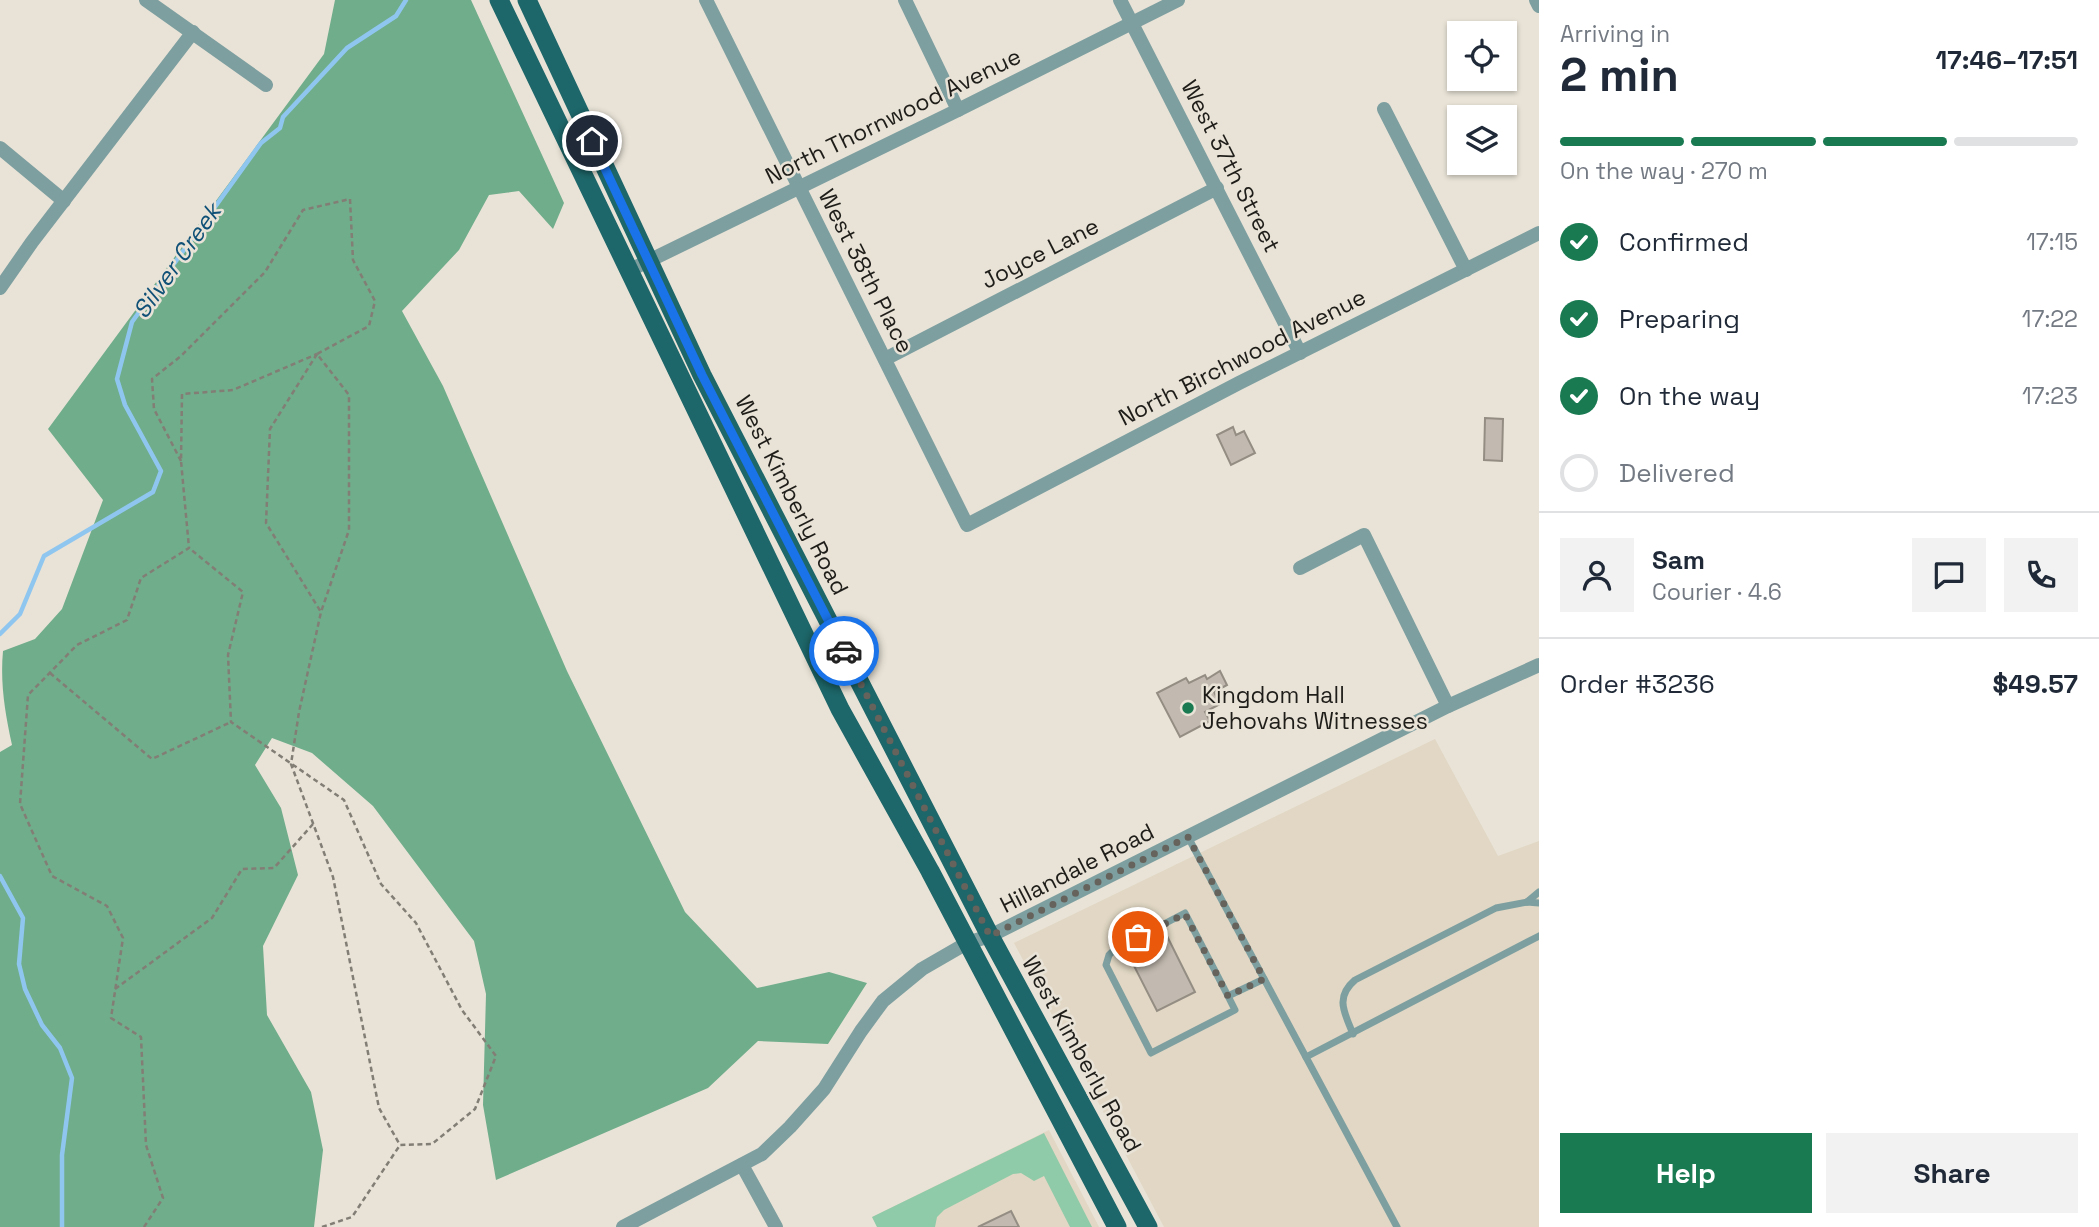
<!DOCTYPE html>
<meta charset="utf-8">
<style>
:root{--surface:#fff;--page:#f2f2f3;--text:#1f2937;--muted:#747a83;--line:#e0e1e3;--accent:#197a52}
body{margin:0;font-family:"Space Grotesk",sans-serif;background:var(--page);color:var(--text);height:100vh;display:flex;flex-direction:column;font-size:26px;white-space:nowrap}
*{box-sizing:border-box;margin:0}
p{font-size:23px;color:var(--muted)}
.icon{flex:none;width:38px;height:38px;fill:none;stroke:currentColor;stroke-width:2;stroke-linecap:round;stroke-linejoin:round}
.map{position:relative;flex:1;overflow:hidden}
.side{display:flex;flex-direction:column;background:var(--surface);width:560px}
.side>*{flex:none}
.tools{position:absolute;left:1447px;top:21px;display:grid;gap:14px}
.tools a{display:grid;place-items:center;width:70px;height:70px;border-radius:0px;background:var(--surface);box-shadow:0 2px 5px #0004;font-size:35px}
.pin{position:absolute;display:grid;place-items:center;width:60px;height:60px;color:#fff;margin:-30px;border:4px solid #fff;border-radius:50%;box-shadow:0 2px 7px #0007}
.courier{position:absolute;display:grid;place-items:center;width:70px;height:70px;margin:-35px;border:5px solid #1a73e8;border-radius:50%;background:#fff;color:#222;box-shadow:0 2px 9px #0007}
.headline em{font-style:normal;font-weight:800}
.headline div{display:flex;flex-direction:column-reverse}
.headline{display:flex;align-items:center;justify-content:space-between;height:119px;padding:0 21px}
h1{font-size:46px;font-weight:800;line-height:52px}
.bar{display:grid;grid-template-columns:repeat(4,1fr);gap:10px 7px;align-content:center;height:84px;padding:0 21px}
.bar i{height:9px;border-radius:5px;background:var(--line)}
.bar .current{background:var(--accent)}
.bar p{grid-column:span 4}
.line{display:flex;align-items:center;gap:18px;padding:0 21px;border-top:2px solid var(--line)}
.line div{flex:1}
.round{display:grid;place-items:center;flex:none;width:74px;height:74px;border-radius:0px;background:var(--page)}
ol{padding:0 21px;list-style:none}
li{display:flex;align-items:center;gap:21px;height:77px}
li p{margin-inline-start:auto}
li .icon{padding:7px;border-radius:50%;background:var(--accent);color:#fff;stroke-width:4}
li:last-child{color:var(--muted)}
li i{width:38px;height:38px;border:4px solid var(--line);border-radius:50%}
.cta{display:flex;gap:14px;margin-top:auto;padding:14px 21px}
.cta a{flex:1;height:80px;border-radius:0px;background:var(--accent);color:#fff;font-size:28px;font-weight:800;line-height:80px;text-align:center}
.cta a+a{background:var(--page);color:var(--text)}
main{display:flex;flex:1;min-height:0}
.map>svg:first-child{display:block}
.built{fill:#e1d7c4}
.green{fill:#8fcba8}
.forest{fill:#70ad8b}
.lines{fill:none;stroke-linecap:round;stroke-linejoin:round}
.stream{stroke:#8fc6ef;stroke-width:4.5}
.building{fill:#c2bab0;stroke:#948d83;stroke-width:2}
.path{stroke:#827e76;stroke-width:2.5;stroke-dasharray:5 3.5;stroke-linecap:butt}
.service{stroke:#7e9fa0;stroke-width:7}
.minor{stroke:#7e9fa0;stroke-width:14}
.primary{stroke:#1d6669;stroke-width:19}
.done{stroke:#66625c;stroke-width:7;stroke-dasharray:0 12.6}
.route{stroke:#1a73e8;stroke-width:9}
.poi-dot{fill:#197a52;stroke:#e9e3d7;stroke-width:2.5}
.labels{text-anchor:middle;stroke-width:5;stroke-linejoin:round;paint-order:stroke}
.street-label{font-size:23px;fill:#1f1d19;stroke:#e9e3d7}
.poi-label{font-size:23px;fill:#1f1d19;stroke:#e9e3d7;text-anchor:start}
.water-label{font-size:24px;font-style:italic;fill:#0f5077;stroke:#e9e3d7}
</style>
<main>
<div class="map">
<svg width="1539" height="1227" viewBox="0 0 1539 1227">
<rect width="100%" height="100%" fill="#e9e3d7"/>
<g class="built">
<polygon points="1435,739 1498,856 1539,841 1539,1227 1164,1227 1014,943"/>
<polygon points="1049,1130 1099,1227 877,1227 872,1217"/>
</g>
<polygon class="green" points="1044,1133 1092,1227 1070,1227 1044,1176 1034,1181 1021,1173 1013,1174 944,1210 937,1217 935,1227 877,1227 872,1217"/>
<path class="forest" d="M335 0H471L564 203 553 229 519 191 489 195 459 250 402 311 443 386 567 671 685 912 757 988 829 972 867 983 828 1044 758 1041 708 1088 496 1180 483 1105 486 994 474 941 373 806 312 753 272 738 255 765 281 808 298 875 263 946 267 1015 311 1092 323 1150 314 1227H0V752L12 745C5 713 0 683 3 651L35 639 62 609 103 500 48 429 324 54Z"/>
<g class="lines">
<g class="stream">
<polyline points="0,634 20,614 44,556 153,492 161,471 125,405 117,379 132,322 261,143 280,128 283,117 347,48 396,16 406,0"/>
<polyline points="0,876 23,918 19,964 25,989 42,1025 60,1048 72,1078 62,1155 62,1227"/>
</g>
</g>
<g class="building">
<polygon points="1485,418 1503,419 1502,461 1484,460"/>
<polygon points="1233,427 1236,435 1244,431 1255,453 1231,465 1217,435"/>
<polygon points="1220,671 1227,685 1214,692 1220,704 1205,712 1210,721 1180,737 1157,693 1186,678 1189,683 1205,675 1207,679"/>
<polygon points="1166,934 1195,992 1157,1011 1132,962 1142,956 1138,948"/>
<polygon points="1011,1211 1019,1227 978,1227"/>
</g>
<g class="lines">
<g class="path">
<polyline points="317,354 270,429 266,523 321,612"/>
<polyline points="181,461 154,409 152,379 181,356 265,272 303,210 350,199 353,260 375,301 369,326 317,354 349,395 349,530 321,612 299,712 291,764 333,877 379,1108 400,1145 432,1144 475,1109 496,1056 462,1010 416,923 381,884 344,800 231,722 228,655 243,592 189,548"/>
<polyline points="50,673 152,759 231,722"/>
<polyline points="115,989 212,918 242,869 274,868 313,824"/>
<polyline points="144,1227 163,1198 146,1145 141,1037 111,1018 123,938 107,906 52,876 20,804 28,695 77,645 127,620 141,578 189,548 181,461 182,394 233,390 317,354"/>
<polyline points="322,1227 352,1217 400,1145"/>
</g>
<g class="service">
<polyline points="1188,837 1397,1227"/>
<polyline points="1527,902 1539,892"/>
<polyline points="1228,996 1235,1010 1151,1053 1106,965 1109,955 1114,950 1185,913 1228,996 1264,979"/>
<path d="M1353 1034C1344 1012 1335 997 1355 980L1496 908 1527 902 1539 903"/>
<polyline points="1306,1057 1539,936"/>
</g>
<g class="minor">
<polyline points="146,0 266,85"/>
<polyline points="706,0 967,525 1239,383 1539,233"/>
<polyline points="905,0 958,110"/>
<polyline points="1120,0 1300,353"/>
<polyline points="1536,0 1539,6"/>
<polyline points="1384,109 1466,270"/>
<polyline points="0,148 64,201"/>
<polyline points="628,271 958,110 1178,0"/>
<polyline points="0,288 32,242 193,32"/>
<polyline points="885,359 1217,188"/>
<polyline points="1300,568 1364,535 1448,706"/>
<polyline points="742,1165 776,1227"/>
<polyline points="623,1227 762,1154 790,1127 824,1089 861,1031 883,1001 922,969 967,943 990,936 1448,706 1539,665"/>
</g>
<g class="primary">
<polyline points="499,0 840,709 930,871 1117,1227"/>
<polyline points="527,0 702,375 990,936 1148,1227"/>
</g>
</g>
<g class="lines">
<polyline class="done" points="844,651 990,936 1188,837 1264,979 1228,996 1185,914 1138,937"/>
<polyline class="route" points="592,141 702,375 844,651"/>
</g>
<circle class="poi-dot" cx="1188" cy="708" r="7"/>
<g class="labels">
<g class="street-label">
<text transform="translate(893 116) rotate(-26)" y="8">North Thornwood Avenue</text>
<text transform="translate(1231 166) rotate(63)" y="8">West 37th Street</text>
<text transform="translate(1040 253) rotate(-27)" y="8">Joyce Lane</text>
<text transform="translate(866 271) rotate(63)" y="8">West 38th Place</text>
<text transform="translate(1242 357) rotate(-27)" y="8">North Birchwood Avenue</text>
<text transform="translate(792 495) rotate(63)" y="8">West Kimberly Road</text>
<text transform="translate(1077 868) rotate(-27)" y="8">Hillandale Road</text>
<text transform="translate(1082 1054) rotate(61)" y="8">West Kimberly Road</text>
</g>
<g class="poi-label">
<text x="1202" y="703">Kingdom Hall<tspan x="1202" dy="26">Jehovahs Witnesses</tspan></text>
</g>
<g class="water-label">
<text transform="translate(177 261) rotate(-55)" y="8">Silver Creek</text>
</g>
</g>
</svg>
<div class="tools">
<a><svg class="icon" aria-label="locate" viewBox="0 0 24 24"><circle cx="12" cy="12" r="6"/><path d="M12 2v4M12 18v4M2 12h4M18 12h4"/></svg></a>
<a><svg class="icon" aria-label="layers" viewBox="0 0 24 24"><path d="M12 4l9 5-9 5-9-5zM3 14l9 5 9-5"/></svg></a>
</div>
<div class="pin" style="left:1138px;top:937px;background:#ea580c"><svg class="icon" aria-label="bag" viewBox="0 0 24 24"><path d="M5 8h14l-1 12H6zM9 8a3 3 0 0 1 6 0"/></svg></div>
<div class="pin" style="left:592px;top:141px;background:#1f2937"><svg class="icon" aria-label="home" viewBox="0 0 24 24"><path d="M3 11l9-7 9 7M6 9v11h12V9"/></svg></div>
<div class="courier" style="left:844px;top:651px"><svg class="icon" aria-label="car" viewBox="0 0 24 24"><path d="M5 17H2v-5l4-1 3-4h7l3 4 3 1v5h-3M9 17h6M6 11h13"/><circle cx="7" cy="17" r="2"/><circle cx="17" cy="17" r="2"/></svg></div>
</div>
<section class="side">
<div class="headline"><div><h1>2 min</h1><p>Arriving in</p></div><em>17:46–17:51</em></div>
<div class="bar"><i class="current"></i><i class="current"></i><i class="current"></i><i></i><p>On the way · 270 m</p></div>
<ol>
<li><svg class="icon" aria-label="check" viewBox="0 0 24 24"><path d="M5 12l5 5 9-10"/></svg>Confirmed<p>17:15</p></li>
<li><svg class="icon" aria-label="check" viewBox="0 0 24 24"><path d="M5 12l5 5 9-10"/></svg>Preparing<p>17:22</p></li>
<li><svg class="icon" aria-label="check" viewBox="0 0 24 24"><path d="M5 12l5 5 9-10"/></svg>On the way<p>17:23</p></li>
<li><i></i>Delivered</li>
</ol>
<div class="line" style="height:126px"><a class="round"><svg class="icon" aria-label="person" viewBox="0 0 24 24"><circle cx="12" cy="8" r="4"/><path d="M4 21q1-7 8-7t8 7"/></svg></a><div><b>Sam</b><p>Courier · 4.6</p></div><a class="round"><svg class="icon" aria-label="chat" viewBox="0 0 24 24"><path d="M4 5h16v11H9l-5 4z"/></svg></a><a class="round"><svg class="icon" aria-label="phone" viewBox="0 0 24 24"><path d="M5 4h4l2 5-3 2q2 4 5 5l2-3 5 2v4C11 20 4 13 5 4z"/></svg></a></div>
<div class="line" style="height:91px"><div>Order #3236</div><b>$49.57</b></div>
<div class="cta"><a>Help</a><a>Share</a></div>
</section>
</main>
